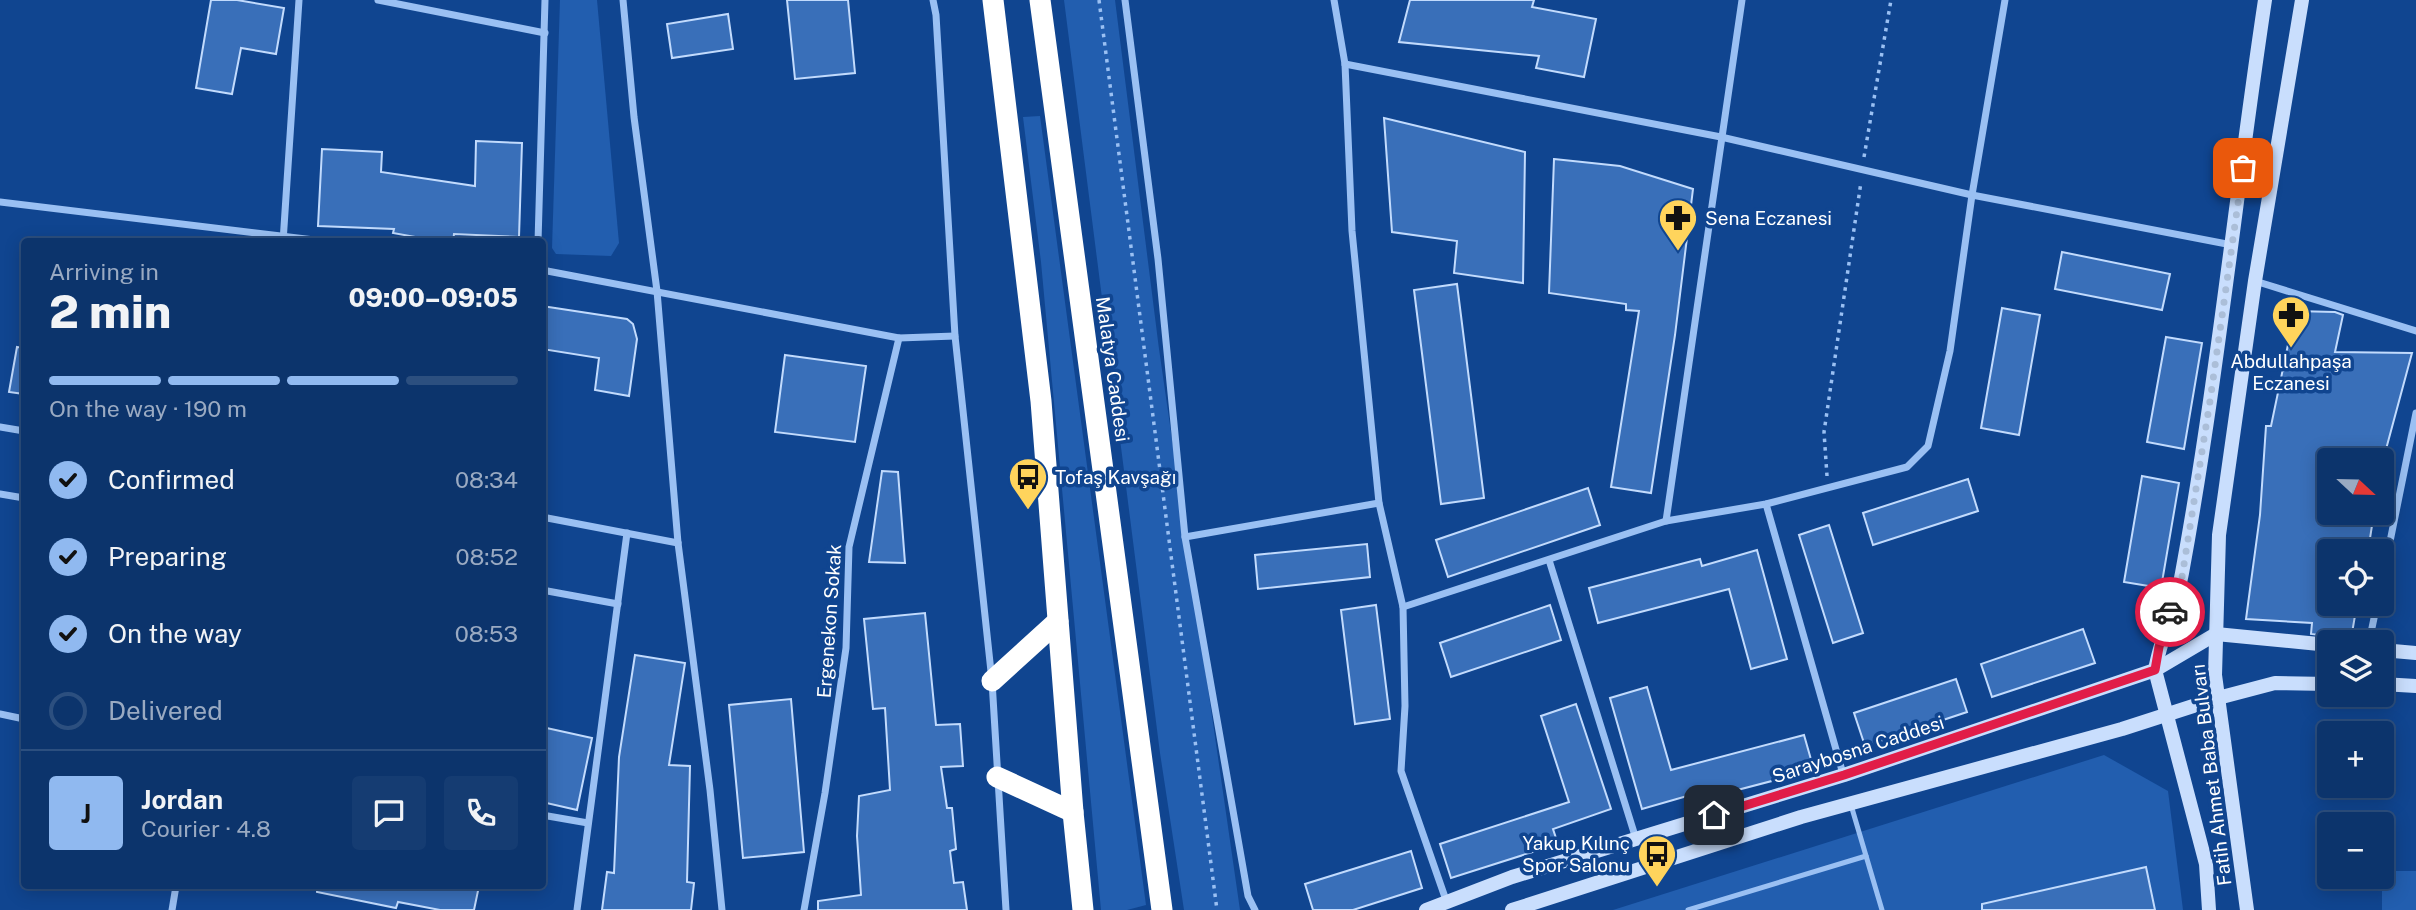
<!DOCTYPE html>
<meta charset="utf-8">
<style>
:root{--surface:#0c346c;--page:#153c72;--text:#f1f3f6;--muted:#9aaac2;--line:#2c4f7f;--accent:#90b9f0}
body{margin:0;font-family:"Public Sans",sans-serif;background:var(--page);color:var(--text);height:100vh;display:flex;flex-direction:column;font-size:26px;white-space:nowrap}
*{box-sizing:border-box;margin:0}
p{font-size:23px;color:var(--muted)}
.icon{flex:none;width:38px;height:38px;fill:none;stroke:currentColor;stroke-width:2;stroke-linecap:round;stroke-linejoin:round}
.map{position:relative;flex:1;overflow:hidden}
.details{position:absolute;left:21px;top:238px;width:525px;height:651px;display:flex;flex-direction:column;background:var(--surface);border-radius:7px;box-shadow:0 4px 18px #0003,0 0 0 2px var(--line)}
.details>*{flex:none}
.needle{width:46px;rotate:112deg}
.controls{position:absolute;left:2317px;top:448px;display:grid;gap:14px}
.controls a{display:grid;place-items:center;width:77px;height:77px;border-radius:7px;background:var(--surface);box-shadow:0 4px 18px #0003,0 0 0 2px var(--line);font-size:35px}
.pin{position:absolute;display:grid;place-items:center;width:60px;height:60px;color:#fff;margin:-30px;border-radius:14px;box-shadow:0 4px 10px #0006}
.courier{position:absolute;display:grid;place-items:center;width:70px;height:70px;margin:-35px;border:5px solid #e11d48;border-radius:50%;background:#fff;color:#222;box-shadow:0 2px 9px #0007}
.summary em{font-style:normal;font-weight:800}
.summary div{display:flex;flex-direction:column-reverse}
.summary{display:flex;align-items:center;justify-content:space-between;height:119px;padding:0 28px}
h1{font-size:46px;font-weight:800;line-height:52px}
.bar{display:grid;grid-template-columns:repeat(4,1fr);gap:10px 7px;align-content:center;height:84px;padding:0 28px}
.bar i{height:9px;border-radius:5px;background:var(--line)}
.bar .on{background:var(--accent)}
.bar p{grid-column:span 4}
.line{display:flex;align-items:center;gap:18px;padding:0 28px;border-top:2px solid var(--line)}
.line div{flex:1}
.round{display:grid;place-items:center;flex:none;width:74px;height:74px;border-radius:7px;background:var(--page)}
ol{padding:0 28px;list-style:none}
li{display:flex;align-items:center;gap:21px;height:77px}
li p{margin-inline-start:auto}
li .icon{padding:7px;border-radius:50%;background:var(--accent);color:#111;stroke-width:4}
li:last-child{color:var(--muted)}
li i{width:38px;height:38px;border:4px solid var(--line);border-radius:50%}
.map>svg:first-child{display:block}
.green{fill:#225eaf}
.building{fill:#396fb9;stroke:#c2dbfd;stroke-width:2}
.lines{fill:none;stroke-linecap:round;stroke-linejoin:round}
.path{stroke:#9ac0f3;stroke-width:3.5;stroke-dasharray:3.5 5;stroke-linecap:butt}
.lane{stroke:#9ac0f3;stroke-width:5}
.street{stroke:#9ac0f3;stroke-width:7}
.secondary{stroke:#c9defd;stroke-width:14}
.highway{stroke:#fff;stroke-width:21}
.done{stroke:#abbed8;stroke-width:7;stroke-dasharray:0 12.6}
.route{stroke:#e11d48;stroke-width:9}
.labels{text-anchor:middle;stroke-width:7;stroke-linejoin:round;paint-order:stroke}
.poi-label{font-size:19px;fill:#fff;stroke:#104590;text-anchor:start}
.street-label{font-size:19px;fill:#fff;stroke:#104590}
</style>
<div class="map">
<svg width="2416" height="910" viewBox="0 0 2416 910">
<rect width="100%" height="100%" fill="#104590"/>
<g class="green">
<polygon points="560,0 597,0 619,243 611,256 556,254 552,248"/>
<polygon points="1064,0 1115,0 1159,349 1240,910 1184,910 1160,753"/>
<polygon points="1040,116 1146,905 1127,910 1101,910 1041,262 1023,117"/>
<polygon points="2104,755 2168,791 2183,910 1613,910"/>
<rect x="2382" y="871" width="34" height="39"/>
</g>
<g class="building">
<polygon points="211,0 237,0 284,8 276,54 241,48 232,94 196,88"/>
<polygon points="787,0 848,0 855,73 795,79"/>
<polygon points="1410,0 1534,0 1532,7 1596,19 1584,77 1536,68 1539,56 1399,42"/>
<polygon points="728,14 733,49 672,58 667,24"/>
<polygon points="1384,118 1525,152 1523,283 1454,273 1457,241 1392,232"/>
<polygon points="476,141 522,143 519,237 454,234 453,242 443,242 393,233 394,229 318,226 322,149 382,152 381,172 475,186"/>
<polygon points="1554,159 1620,166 1693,189 1675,335 1651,493 1611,487 1639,311 1626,310 1626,304 1549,293"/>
<polygon points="2062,252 2170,274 2162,310 2055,289"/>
<polygon points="1457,284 1484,498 1441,504 1414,290"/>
<polygon points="542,306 627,319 633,324 637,339 629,396 595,390 599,358 542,349"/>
<polygon points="2002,308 2040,315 2019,435 1981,428"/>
<polygon points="2295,311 2335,312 2343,315 2335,352 2412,353 2385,453 2329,451 2329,513 2374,513 2368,551 2329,546 2329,604 2357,604 2351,639 2311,634 2312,623 2246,619 2260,515 2266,426 2271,426"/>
<polygon points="2166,337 2202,343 2184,449 2147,442"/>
<polygon points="17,347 24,348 24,394 9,392"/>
<polygon points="785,355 866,366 855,442 775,432"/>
<polygon points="882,471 898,472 905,563 869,562"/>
<polygon points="2142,476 2179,483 2161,588 2124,582"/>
<polygon points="1968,479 1978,511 1873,545 1863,513"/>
<polygon points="1588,488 1600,525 1448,577 1436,540"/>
<polygon points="1829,525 1863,633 1833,643 1799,535"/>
<polygon points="1367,544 1370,577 1258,589 1255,555"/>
<polygon points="1757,550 1787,659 1751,669 1729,589 1598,623 1589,588 1700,559 1702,566"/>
<polygon points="1376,605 1390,719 1355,724 1341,610"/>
<polygon points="1550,605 1561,640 1451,677 1440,643"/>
<polygon points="925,613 936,725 960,724 963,766 941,767 947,808 952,808 956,849 950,851 954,883 963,882 967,910 818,910 818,901 861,895 857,836 859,796 890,790 885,708 873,709 864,619"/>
<polygon points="2083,629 2095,663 1992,697 1981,664"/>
<polygon points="635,655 685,663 669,765 690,766 687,882 694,883 691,910 602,910 607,872 614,873 619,757"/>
<polygon points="1956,679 1967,712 1865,746 1854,713"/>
<polygon points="1647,687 1671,770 1804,735 1814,770 1703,799 1701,792 1642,809 1610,698"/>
<polygon points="791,699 804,852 743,858 729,705"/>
<polygon points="1576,704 1611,809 1553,829 1558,844 1451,878 1440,844 1569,802 1541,716"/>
<polygon points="542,727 592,738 577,810 542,802"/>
<polygon points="1411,851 1422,888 1353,910 1313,910 1305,884"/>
<polygon points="2146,867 2155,910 1982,910 1982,904"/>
<polygon points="317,886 479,886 474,910 440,910 398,902 396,908 317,892"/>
</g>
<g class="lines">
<g class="path">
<polyline points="1099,0 1217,910"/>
<polyline points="1864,157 1891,0"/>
<polyline points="1827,476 1824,432 1861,182"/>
</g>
<g class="lane">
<polyline points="1851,805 1882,910"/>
<polyline points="1688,910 1866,856"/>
</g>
<g class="street">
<polyline points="378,0 545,33"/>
<polyline points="623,0 634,117 657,291 678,543 710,790 722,910"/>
<polyline points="933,0 936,15 955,336 992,681 1006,910"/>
<polyline points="1125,0 1158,259 1185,537 1248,896 1255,910"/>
<polyline points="1334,0 1345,64 1352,231 1379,503 1403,607 1405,706 1401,771 1447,903"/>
<polyline points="1345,64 1721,137 1972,195 2232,245"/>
<polyline points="0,202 331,242"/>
<polyline points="283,242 299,0"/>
<polyline points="538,242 545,0"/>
<polyline points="542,270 899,338 955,336"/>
<polyline points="2255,281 2416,331"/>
<polyline points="0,427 24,431"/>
<polyline points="0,494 24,498"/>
<polyline points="1766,504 1843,774"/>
<polyline points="542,517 678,543"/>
<polyline points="1666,521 1742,0"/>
<polyline points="1185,537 1379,503"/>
<polyline points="1549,560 1636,839"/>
<polyline points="2382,581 2416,413"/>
<polyline points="542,590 618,604"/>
<polyline points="1403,607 1666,521 1766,504 1907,467 1928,446 1950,351 1972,195 2005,0"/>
<polyline points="2369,642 2377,604"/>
<polyline points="0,714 24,719"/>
<polyline points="542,815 588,823"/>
<polyline points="172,910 176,886"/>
<polyline points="577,910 627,533"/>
<polyline points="804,910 825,793 846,648 849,547 899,338"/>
</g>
<g class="secondary">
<polyline points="2216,634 2329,645"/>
<polyline points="2382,650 2416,653"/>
<polyline points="2382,684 2416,686"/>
<polyline points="1426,910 1512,877 1844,775 2155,670 2216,634"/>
<polyline points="1512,910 1801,817 2122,729 2218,698 2275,683 2329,684"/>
<path d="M2209 910 2206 864 2155 670C2161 636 2176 606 2182 573 2217 383 2236 191 2265 0"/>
<polyline points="2247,910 2215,675 2219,535 2255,281 2302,0"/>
</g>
<g class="highway">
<polyline points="993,0 1041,401 1073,812 1083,910"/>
<polyline points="1040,0 1162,910"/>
<polyline points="992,681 1058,621"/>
<polyline points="997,777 1073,812"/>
</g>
</g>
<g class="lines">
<polyline class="done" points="2170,612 2182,577 2210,401 2243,168"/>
<polyline class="route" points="1714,815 1844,775 2155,670 2159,647 2170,612"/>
</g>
<defs>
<g id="pharmacy-pin" transform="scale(2.0125)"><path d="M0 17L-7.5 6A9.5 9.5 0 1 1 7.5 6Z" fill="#ffd45c" stroke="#104590"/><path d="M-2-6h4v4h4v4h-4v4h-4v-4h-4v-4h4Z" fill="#111"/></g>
<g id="bus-pin" transform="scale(2.0125)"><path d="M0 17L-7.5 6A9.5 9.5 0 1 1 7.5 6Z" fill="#ffd45c" stroke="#104590"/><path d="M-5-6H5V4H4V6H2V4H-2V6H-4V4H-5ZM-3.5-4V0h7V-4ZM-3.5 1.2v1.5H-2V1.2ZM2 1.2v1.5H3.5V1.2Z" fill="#111"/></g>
</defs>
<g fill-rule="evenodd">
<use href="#pharmacy-pin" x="1678" y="218"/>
<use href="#pharmacy-pin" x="2291" y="315"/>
<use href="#bus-pin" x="1028" y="477"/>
<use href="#bus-pin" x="1657" y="854"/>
</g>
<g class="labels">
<g class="poi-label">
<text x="1705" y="225">Sena Eczanesi</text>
<text x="2291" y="368" text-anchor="middle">Abdullahpaşa<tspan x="2291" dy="22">Eczanesi</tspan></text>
<text x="1055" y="484">Tofaş Kavşağı</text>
<text x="1630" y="850" text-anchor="end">Yakup Kılınç<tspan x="1630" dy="22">Spor Salonu</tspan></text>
</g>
<g class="street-label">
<text transform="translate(1113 369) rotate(82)" y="7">Malatya Caddesi</text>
<text transform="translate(829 621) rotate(-86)" y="7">Ergenekon Sokak</text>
<text transform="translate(1858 749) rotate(-18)" y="7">Saraybosna Caddesi</text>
<text transform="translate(2211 775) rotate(-97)" y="7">Fatih Ahmet Baba Bulvarı</text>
</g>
</g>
</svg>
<div class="controls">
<a><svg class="needle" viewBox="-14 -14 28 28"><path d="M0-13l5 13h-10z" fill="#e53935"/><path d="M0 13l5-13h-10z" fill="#9aaac2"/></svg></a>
<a><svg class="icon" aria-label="locate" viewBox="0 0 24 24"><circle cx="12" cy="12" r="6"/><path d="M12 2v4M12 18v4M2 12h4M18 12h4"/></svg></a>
<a><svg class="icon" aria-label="layers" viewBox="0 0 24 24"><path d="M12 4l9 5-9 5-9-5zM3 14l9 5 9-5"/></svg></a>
<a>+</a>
<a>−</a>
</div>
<div class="pin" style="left:2243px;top:168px;background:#ea580c"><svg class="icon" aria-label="bag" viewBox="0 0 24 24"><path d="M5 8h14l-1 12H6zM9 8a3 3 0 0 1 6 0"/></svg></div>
<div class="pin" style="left:1714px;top:815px;background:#1f2937"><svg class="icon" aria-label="home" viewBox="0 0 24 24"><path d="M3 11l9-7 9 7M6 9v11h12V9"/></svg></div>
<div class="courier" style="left:2170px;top:612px"><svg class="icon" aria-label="car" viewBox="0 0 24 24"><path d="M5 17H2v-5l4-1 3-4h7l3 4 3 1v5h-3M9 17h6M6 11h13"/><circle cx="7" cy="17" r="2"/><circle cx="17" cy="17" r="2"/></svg></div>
<section class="details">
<div class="summary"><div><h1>2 min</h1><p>Arriving in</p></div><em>09:00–09:05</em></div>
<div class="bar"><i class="on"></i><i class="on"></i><i class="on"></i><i></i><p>On the way · 190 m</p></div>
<ol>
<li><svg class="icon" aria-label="check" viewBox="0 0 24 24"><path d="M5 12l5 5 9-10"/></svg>Confirmed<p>08:34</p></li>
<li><svg class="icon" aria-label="check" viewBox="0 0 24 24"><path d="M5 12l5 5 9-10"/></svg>Preparing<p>08:52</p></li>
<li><svg class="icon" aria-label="check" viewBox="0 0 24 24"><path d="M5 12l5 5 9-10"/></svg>On the way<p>08:53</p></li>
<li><i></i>Delivered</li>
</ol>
<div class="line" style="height:126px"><b class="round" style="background:var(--accent);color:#111">J</b><div><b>Jordan</b><p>Courier · 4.8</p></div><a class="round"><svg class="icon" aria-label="chat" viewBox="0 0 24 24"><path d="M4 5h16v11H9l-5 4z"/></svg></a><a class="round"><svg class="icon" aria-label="phone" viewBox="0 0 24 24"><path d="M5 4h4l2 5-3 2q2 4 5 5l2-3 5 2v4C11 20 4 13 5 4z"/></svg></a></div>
</section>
</div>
